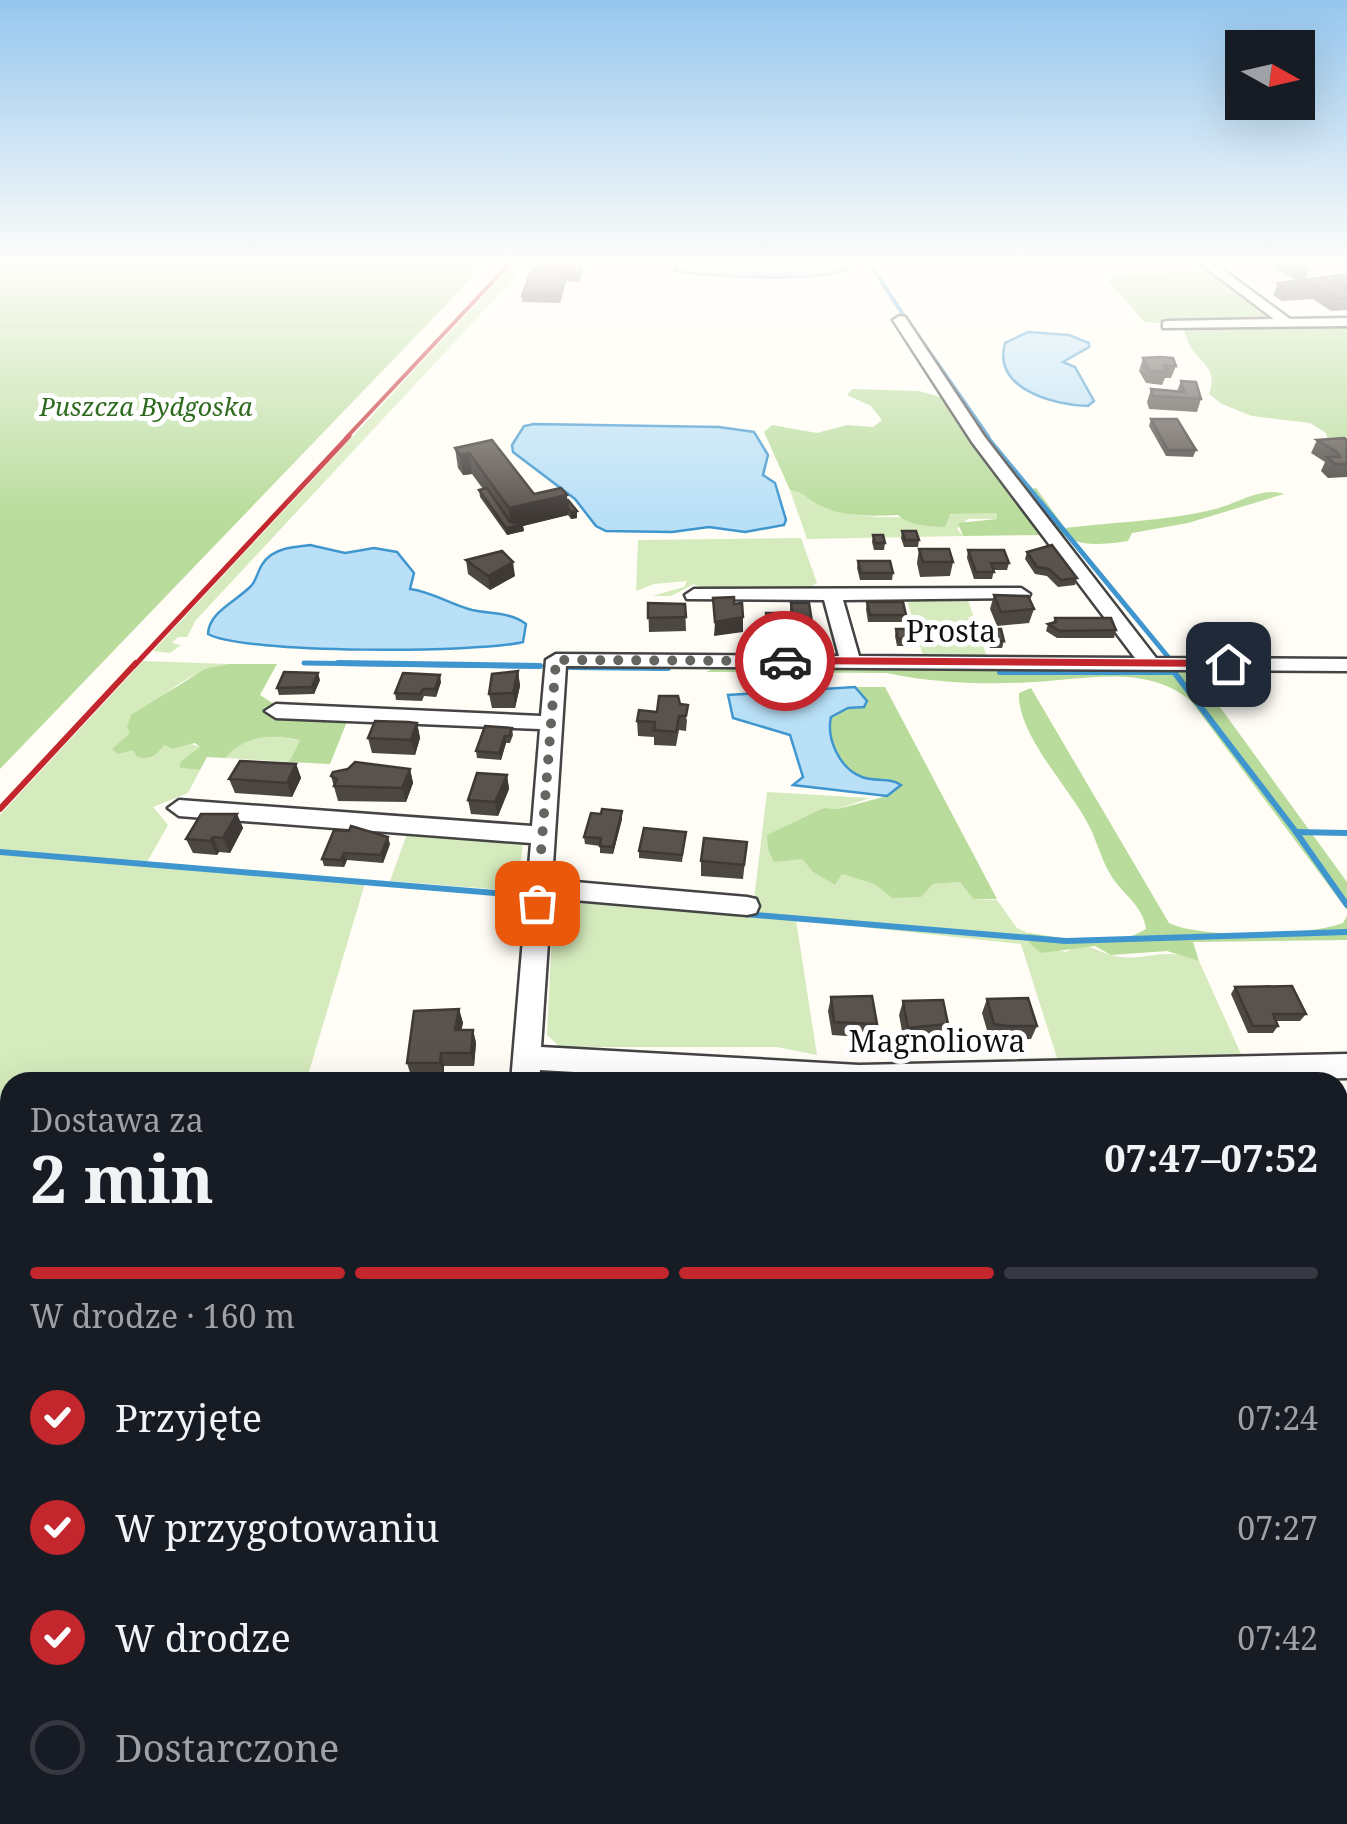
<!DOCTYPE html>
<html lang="pl">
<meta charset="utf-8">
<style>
:root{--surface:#171b24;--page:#20242c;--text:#f1f3f6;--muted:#9ea1a6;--line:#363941;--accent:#c4262e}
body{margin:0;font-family:"Noto Serif",serif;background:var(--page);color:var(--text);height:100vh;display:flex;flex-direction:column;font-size:38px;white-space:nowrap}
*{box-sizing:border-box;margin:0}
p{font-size:32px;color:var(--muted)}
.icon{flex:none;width:55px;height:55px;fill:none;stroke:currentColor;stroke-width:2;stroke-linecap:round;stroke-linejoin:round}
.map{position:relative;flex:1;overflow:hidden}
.panel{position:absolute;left:0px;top:1072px;width:1348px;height:752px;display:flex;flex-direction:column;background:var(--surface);border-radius:30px 30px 0 0;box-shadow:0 10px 40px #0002}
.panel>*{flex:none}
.needle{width:65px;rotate:98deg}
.buttons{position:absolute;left:1225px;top:30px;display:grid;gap:20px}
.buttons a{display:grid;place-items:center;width:90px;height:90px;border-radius:0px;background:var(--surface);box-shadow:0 10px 40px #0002;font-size:50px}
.pin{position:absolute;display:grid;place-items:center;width:85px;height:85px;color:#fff;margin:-42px;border-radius:20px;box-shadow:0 5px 15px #0006}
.courier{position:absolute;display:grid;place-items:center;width:100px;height:100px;margin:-50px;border:8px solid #c4262e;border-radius:50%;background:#fff;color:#222;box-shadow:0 2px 12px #0007}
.overview em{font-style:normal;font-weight:700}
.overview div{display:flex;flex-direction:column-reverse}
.overview{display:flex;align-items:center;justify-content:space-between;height:170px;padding:0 30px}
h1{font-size:65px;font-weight:700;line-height:75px}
.bar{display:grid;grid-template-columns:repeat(4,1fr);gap:15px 10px;align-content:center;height:120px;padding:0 30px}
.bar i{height:12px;border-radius:8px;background:var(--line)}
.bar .on{background:var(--accent)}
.bar p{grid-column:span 4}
ol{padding:0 30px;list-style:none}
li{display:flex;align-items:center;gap:30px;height:110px}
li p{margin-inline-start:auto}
li .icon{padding:10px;border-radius:50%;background:var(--accent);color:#fff;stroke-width:4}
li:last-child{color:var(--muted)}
li i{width:55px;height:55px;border:5px solid var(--line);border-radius:50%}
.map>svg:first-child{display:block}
.green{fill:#d5ebbd}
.forest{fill:#b9dc9c}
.water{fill:#b9e0f7;stroke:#3f96cf;stroke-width:2.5}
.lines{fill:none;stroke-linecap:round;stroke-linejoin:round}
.stream-far2{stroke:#3f96cf;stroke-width:4}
.stream-far1{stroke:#3f96cf;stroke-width:5}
.stream{stroke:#3f96cf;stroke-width:6}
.minor-casing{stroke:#444;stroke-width:5}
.minor{fill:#fff;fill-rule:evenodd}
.rail-far2{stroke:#c4262e;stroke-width:4}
.rail-far1{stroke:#c4262e;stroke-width:5}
.rail{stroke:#c4262e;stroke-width:6}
.wall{fill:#4d4742}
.shaded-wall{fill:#3f3936}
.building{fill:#5a524d;stroke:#3f3936;stroke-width:2.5}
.route{fill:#c4262e}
.done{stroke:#646461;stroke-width:10;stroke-dasharray:0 18}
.labels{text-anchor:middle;stroke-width:10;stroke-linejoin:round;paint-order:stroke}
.far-park-label{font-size:25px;font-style:italic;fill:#2f6b1f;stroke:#fff}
.street-label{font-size:30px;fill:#111;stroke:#fff}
</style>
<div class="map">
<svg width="1347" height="1824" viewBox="0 0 1347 1824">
<rect width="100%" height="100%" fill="#fffdf5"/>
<g class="green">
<polygon points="516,261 530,261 196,620 187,637 178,637 172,643 181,645 170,653 153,651"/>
<path d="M790 490C806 492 814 506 831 510 878 522 931 517 979 511L998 513 997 519H968L957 529 963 536 807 539Z"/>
<polygon points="801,538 817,583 807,589 705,590 694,584 671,596 652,596 684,587 687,581 654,584 636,591 638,540"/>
<polygon points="907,600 968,600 987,657 923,656"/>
<path d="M143 661 228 664C181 674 153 700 126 739L134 750 164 745 172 749 187 743 201 747 181 768 200 770 188 793 153 807 168 825 147 862 366 880 306 1082H10V1254H0V815Z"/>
<polygon points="260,735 300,740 289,762 225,758 238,743"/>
<path d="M767 792 870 798 838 809 824 808 802 859 813 872 835 885 842 874 874 884 892 898 933 884 960 882 973 899 997 900 1017 928 1028 933 1029 943 1066 952C1086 940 1093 950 1111 955 1143 964 1162 944 1199 961L1241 1054 1057 1058 1021 944 796 920 817 1055 777 1047H560L547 1035 554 895 752 916Z"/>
<polygon points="408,831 523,840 518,891 390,881"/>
</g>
<g class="forest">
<polygon points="0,261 488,261 0,769"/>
<path d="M1215 272 1279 324 1347 327V457L1332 454 1326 433 1310 423 1252 416 1222 404 1209 394C1217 369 1205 367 1192 349 1187 342 1185 331 1182 324L1144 322 1107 279 1136 273Z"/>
<path d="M852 389 919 391 944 398 1046 535 963 536 958 523 997 519V513L950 514 945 527C930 526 909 526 898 515 873 516 848 517 825 508 811 503 805 492 790 490L764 432 772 425 817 433 847 425 873 427 882 420 871 406 847 395Z"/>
<path d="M1036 488 1065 528C1114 522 1168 521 1215 509 1236 504 1262 486 1284 494L1188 523 1132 533 1128 541C1064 551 1061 536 1025 490Z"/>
<path d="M228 664H277L260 695 277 706 348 719 330 764 289 762 300 740C269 734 247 734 225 758L207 757 200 770 180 768V762L200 747 195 743 172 749 164 745C156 756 150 760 137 757L133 750 118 754 112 749 130 733 127 727 131 715 205 669Z"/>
<path d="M718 666 1257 667 1259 671 1208 675 1204 685 1347 882V910L1191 701C1148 664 1086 679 1034 682 988 685 932 683 887 673L706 672Z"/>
<path d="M855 687H885L997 899H973L960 882 933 884 921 897 892 898 874 884 842 874 835 885 813 872 802 859 774 862 768 849 767 835 824 808 838 809 887 796 894 781C884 780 871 781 862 777 840 769 826 739 831 717L848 708 865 706 861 693Z"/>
<path d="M1031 688 1169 923C1202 939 1308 936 1343 923L1347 916V940L1193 942 1199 961 1167 951 1111 955 1095 946 1041 953 1029 943 1028 933C1065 938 1113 950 1146 929 1143 904 1120 893 1109 872 1100 856 1096 838 1087 822 1068 786 1017 734 1019 693Z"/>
<polygon points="1338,1812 1347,1812 1347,1824 1007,1824 1010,1815"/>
</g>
<g class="water">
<path d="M675 261H839L854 264C835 286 706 276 675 271Z"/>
<path d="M1028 332 1069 335 1089 343V347L1063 362 1075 367 1094 401 1088 406C1054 405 992 389 1005 343Z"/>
<polygon points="534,424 719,427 754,432 768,455 763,475 775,483 786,520 784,525 745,532 709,527 672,532 606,531 596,526 575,499 513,452 512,445 524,426"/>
<path d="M310 545 345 553 374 548 397 552 414 573 410 589C433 592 449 604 472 610 490 614 511 612 526 624L523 642C480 653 242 654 208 634 209 612 235 602 250 587 259 579 256 566 271 555 283 547 296 547 310 545Z"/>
<path d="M855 687 867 701 864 707 848 708 831 717C826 739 840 769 862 777 875 782 889 777 901 785L887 796 793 785 803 777 790 735 733 718 728 695Z"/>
</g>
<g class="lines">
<g class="stream-far2">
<polyline points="868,261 904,316"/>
<polyline points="910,324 989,438"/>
</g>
<g class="stream-far1">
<polyline points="986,436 1169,658"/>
<polyline points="304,663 535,666"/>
</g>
<g class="stream">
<polyline points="338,663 540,666"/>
<polyline points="570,667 668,668"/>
<polyline points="1000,672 1174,672 1296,832"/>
<polyline points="1347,833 1296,832 1347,905"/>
<polyline points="0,852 532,896"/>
<polyline points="744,914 1066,941 1347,932"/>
</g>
<g class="minor-casing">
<g id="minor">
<polygon points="1197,261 1211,261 1290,319 1347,318 1347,326 1163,328 1163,322 1168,321 1274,319"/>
<polygon points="900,316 905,317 984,436 1156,658 1347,659 1347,671 566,666 552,880 747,897 756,899 759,906 756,913 747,915 551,898 541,1047 859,1065 1347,1054 1347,1078 1145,1082 747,1082 540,1070 539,1082 511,1082 531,843 179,816 168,808 179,800 532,826 540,729 276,718 265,711 276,704 541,716 546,660 556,654 839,656 824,600 687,599 685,595 694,589 1021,588 1030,594 1028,598 843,600 859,656 1135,658 972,442 893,320"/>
<polygon points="453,1815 495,1815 495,1824 451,1824"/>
</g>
</g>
<use href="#minor" class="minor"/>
<polyline class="rail-far2" points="346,438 512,261"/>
<polyline class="rail-far1" points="134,666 349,436"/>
<polyline class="rail" points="0,809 136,663"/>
</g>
<g class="wall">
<polygon points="547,261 593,261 591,266 582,266 583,271 579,282 566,281 560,303 522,302 522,296 548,264"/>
<polygon points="1274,261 1301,261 1310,268 1305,279 1330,280 1331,276 1347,276 1347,310 1331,311 1313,299 1282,301 1273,295 1278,283 1295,280 1272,266"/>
<polygon points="1143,358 1176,366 1171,378 1165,378 1162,385 1146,383 1139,371"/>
<polygon points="1181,381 1201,399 1197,412 1149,409 1147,402 1151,389 1177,391"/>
<polygon points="1151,419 1196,450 1193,457 1166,456 1149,426"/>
<polygon points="492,440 534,494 567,495 567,500 577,511 577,518 571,519 568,515 523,526 524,531 507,535 480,497 479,490 483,489 472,474 463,475 458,468 455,448"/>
<polygon points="1317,440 1347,440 1347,477 1328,478 1321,471 1325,462 1311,453"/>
<polygon points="902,531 919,540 918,547 904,547 901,538"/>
<polygon points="873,535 885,543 884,550 874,550 872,542"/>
<polygon points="919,549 953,562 950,576 920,577 917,563"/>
<polygon points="968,550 1009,563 1007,570 994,570 992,579 974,579 967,558"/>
<polygon points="1027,552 1077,578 1075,585 1058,587 1047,576 1035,574 1025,559"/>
<polygon points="466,560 515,576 490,590 468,574"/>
<polygon points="858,561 893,573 892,580 860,580 857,568"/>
<polygon points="994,595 1034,609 1029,623 997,626 990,609"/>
<polygon points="867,602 906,615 905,622 868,622 866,609"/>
<polygon points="648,603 685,604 686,631 649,632"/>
<polygon points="791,603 813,629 812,636 767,636 766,613 790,613"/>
<polygon points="1055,618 1116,630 1114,638 1057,638 1046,631 1048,624 1053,622"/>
<polygon points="896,629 912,639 910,646 897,646 895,636"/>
<polygon points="988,629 1004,641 1002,648 990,648 987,636"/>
<polygon points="518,671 520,686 515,708 492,708 489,694"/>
<polygon points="320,680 314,694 279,695 277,688"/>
<polygon points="441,682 436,697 424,696 422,701 396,700 395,693"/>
<polygon points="680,704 687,720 686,731 679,730 676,746 654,745 654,737 638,736 637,721 657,712"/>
<polygon points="417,723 420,738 415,755 372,753 368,738"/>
<polygon points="512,728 513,735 510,743 506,743 501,760 477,758 476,751"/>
<polygon points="296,764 301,778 292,797 235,793 229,779"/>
<polygon points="410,769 413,783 406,802 338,801 331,776"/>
<polygon points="507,775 509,789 498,816 471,814 468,800"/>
<polygon points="622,811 622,819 613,854 600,853 600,846 585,844 584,837 601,814"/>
<polygon points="237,814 243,828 230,853 219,852 217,855 193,853 186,839"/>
<polygon points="334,830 390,844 383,863 347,860 344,867 324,866 322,859"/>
<polygon points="686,832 682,862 639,858 639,851"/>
<polygon points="747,842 743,879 701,876 701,861"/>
<polygon points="1235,987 1306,1014 1300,1021 1276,1021 1278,1026 1273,1033 1248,1033 1231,994"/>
<polygon points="831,997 877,1024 874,1038 832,1035 828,1011"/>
<polygon points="987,999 1037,1026 1031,1039 1001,1040 989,1037 982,1013"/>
<polygon points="903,1001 948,1024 944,1038 904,1042 899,1015"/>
<polygon points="459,1009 463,1023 461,1030 473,1030 476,1043 474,1066 444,1066 444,1076 411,1076 407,1063"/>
</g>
<g class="shaded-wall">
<polygon points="566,276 566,281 560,303 559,296"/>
<polygon points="469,453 472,474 463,475 460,455"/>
<polygon points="567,495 568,515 523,526 524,531 507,535 506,528 511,527 509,508"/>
<polygon points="577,511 577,518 571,519 571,512"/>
<polygon points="513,562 515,576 490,590 488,576"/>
<polygon points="743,617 743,632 714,636 715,622"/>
<polygon points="518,671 520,686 515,708 513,693"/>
<polygon points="318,673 320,680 314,694 312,687"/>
<polygon points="440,675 441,682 436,697 435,689"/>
<polygon points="417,723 420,738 415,755 411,740"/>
<polygon points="505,736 506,743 501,760 499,753"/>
<polygon points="296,764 301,778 292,797 287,783"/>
<polygon points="410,769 413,783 406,802 402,788"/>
<polygon points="507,775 509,789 498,816 495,802"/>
<polygon points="622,811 622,819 613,854 613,847"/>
<polygon points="237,814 243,828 230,853 223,838"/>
<polygon points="213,837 219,852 217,855 210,841"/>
<polygon points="388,837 390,844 383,863 381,855"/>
<polygon points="344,853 347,860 344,867 341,860"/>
<polygon points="459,1009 463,1023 458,1044 455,1030"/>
<polygon points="473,1030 476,1043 474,1066 471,1053"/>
<polygon points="441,1053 444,1066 444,1076 440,1063"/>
</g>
<g class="building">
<polygon points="1287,261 1301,261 1310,268 1299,268"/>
<polygon points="540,264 582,265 579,276 566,276 559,296 522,296 530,274"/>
<polygon points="1346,275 1347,287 1331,276"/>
<polygon points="1325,277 1347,291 1347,298 1336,299 1317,287 1287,289 1278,283"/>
<polygon points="1160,357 1173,358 1176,366 1164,365 1167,372 1150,371 1143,358"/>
<polygon points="1181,381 1196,382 1201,399 1153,396 1151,389 1184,392"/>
<polygon points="1151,419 1177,419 1196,450 1168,450"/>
<polygon points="1344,438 1347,440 1347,464 1335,464 1327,457 1340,457 1337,452 1317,440"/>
<polygon points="492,440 534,494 561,488 567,495 509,508 469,453 460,455 455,448"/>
<polygon points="487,488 510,522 523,524 506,528 479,490"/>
<polygon points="567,500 568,500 577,511 571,512 568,508"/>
<polygon points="902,531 916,531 919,540 905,540"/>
<polygon points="873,535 883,535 885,543 875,543"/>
<polygon points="1052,545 1077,578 1061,580 1049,569 1037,567 1027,552"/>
<polygon points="919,549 949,549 953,562 923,562"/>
<polygon points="968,550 1004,550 1009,563 991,563 994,572 976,572"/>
<polygon points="502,551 513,562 488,576 466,560"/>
<polygon points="858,561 890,561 893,573 861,573"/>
<polygon points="994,595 1028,596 1034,609 1001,612"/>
<polygon points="734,597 734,604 742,603 743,617 715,622 713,598"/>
<polygon points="867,602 903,602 906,615 870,615"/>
<polygon points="648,603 685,604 686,617 648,618"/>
<polygon points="791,603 809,603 813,629 768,629 766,613 792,613"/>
<polygon points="1055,618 1111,618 1116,630 1060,631 1048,624 1056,622"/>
<polygon points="896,629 909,629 912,639 898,639"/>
<polygon points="988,629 1001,629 1004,641 992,640"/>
<polygon points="518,671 513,693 489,694 492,674"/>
<polygon points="284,672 318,673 312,687 277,688"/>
<polygon points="403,673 440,675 435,689 423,689 420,694 395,693"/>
<polygon points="659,696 678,696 680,704 688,705 686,716 679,716 676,732 654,730 655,722 637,721 639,710 657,712"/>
<polygon points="375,721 408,722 417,723 411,740 368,738"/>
<polygon points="485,726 512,728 509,736 505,736 499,753 476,751"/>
<polygon points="240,761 296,764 287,783 229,779"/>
<polygon points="355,762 410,769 402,788 334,786 337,779 331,776 333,772 348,769"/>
<polygon points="477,773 507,775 495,802 468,800"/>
<polygon points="602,809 622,811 613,847 600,846 601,838 584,837 591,813 601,814"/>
<polygon points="201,814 237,814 223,838 213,837 210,841 186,839"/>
<polygon points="351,826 388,837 381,855 344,853 341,860 322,859 334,830 349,831"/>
<polygon points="644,828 686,832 682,855 639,851"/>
<polygon points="704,838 747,842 744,865 701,861"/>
<polygon points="1292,986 1306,1014 1273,1014 1278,1026 1253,1026 1235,987"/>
<polygon points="872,996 877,1024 834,1022 831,997"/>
<polygon points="1028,998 1037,1026 1007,1026 994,1024 987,999"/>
<polygon points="943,1000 948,1024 908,1028 903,1001"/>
<polygon points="459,1009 455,1030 473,1030 471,1053 441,1053 440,1063 407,1063 414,1011"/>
</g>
<linearGradient id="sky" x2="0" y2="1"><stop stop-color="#95c6ee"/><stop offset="0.51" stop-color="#fffefa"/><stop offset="1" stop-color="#fffefa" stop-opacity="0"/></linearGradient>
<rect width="1347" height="516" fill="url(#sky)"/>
<polygon class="route" points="785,657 1228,660 1235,664 1228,667 780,664 778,661"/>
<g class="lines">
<polyline class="done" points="537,903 556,660 785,661"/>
</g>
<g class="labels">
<g class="far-park-label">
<text x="146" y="416">Puszcza Bydgoska</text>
</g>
<g class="street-label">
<text x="951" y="642">Prosta</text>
<text x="937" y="1052">Magnoliowa</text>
</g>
</g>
</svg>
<div class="buttons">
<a><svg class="needle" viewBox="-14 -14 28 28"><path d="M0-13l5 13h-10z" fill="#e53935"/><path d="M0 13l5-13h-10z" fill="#9ea1a6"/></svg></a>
</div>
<div class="pin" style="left:537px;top:903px;background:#ea580c"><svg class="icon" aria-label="bag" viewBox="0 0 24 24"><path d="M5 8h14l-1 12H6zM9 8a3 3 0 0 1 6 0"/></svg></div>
<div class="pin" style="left:1228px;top:664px;background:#1f2937"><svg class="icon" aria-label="home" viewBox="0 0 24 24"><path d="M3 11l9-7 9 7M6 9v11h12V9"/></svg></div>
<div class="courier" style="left:785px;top:661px"><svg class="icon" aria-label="car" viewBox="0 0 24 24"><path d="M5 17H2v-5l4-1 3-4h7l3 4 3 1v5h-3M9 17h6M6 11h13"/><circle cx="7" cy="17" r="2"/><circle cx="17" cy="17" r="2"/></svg></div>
<section class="panel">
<div class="overview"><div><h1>2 min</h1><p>Dostawa za</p></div><em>07:47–07:52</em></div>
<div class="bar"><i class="on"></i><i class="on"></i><i class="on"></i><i></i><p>W drodze · 160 m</p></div>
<ol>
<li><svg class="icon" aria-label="check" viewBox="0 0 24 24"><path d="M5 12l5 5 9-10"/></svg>Przyjęte<p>07:24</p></li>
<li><svg class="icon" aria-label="check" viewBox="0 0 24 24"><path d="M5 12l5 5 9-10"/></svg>W przygotowaniu<p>07:27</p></li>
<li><svg class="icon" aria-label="check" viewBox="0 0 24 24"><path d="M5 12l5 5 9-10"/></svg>W drodze<p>07:42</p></li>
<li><i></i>Dostarczone</li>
</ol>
</section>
</div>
